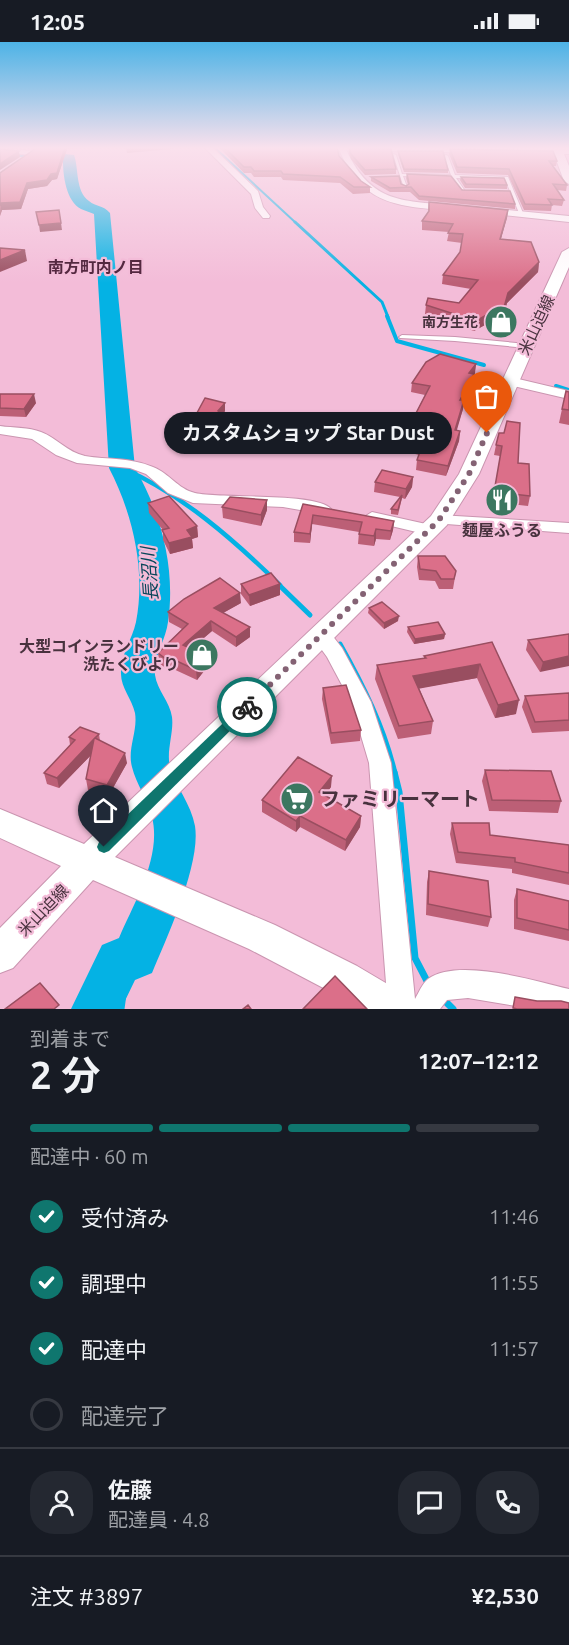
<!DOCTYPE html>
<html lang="ja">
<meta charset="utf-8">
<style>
:root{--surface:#171b24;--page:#242831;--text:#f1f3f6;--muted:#9ea1a6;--line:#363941;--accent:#0f766e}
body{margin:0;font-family:Ubuntu,"Noto Sans JP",sans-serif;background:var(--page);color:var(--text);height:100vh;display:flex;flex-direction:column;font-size:22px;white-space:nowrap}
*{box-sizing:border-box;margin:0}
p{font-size:20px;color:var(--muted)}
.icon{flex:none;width:33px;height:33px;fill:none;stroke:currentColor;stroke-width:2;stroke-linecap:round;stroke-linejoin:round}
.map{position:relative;height:967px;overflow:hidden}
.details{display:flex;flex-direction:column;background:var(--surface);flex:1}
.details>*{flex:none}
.pin{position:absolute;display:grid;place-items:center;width:51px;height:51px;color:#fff;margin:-62px -26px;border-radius:50% 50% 50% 0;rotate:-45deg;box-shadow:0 0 6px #0007}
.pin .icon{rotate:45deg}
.courier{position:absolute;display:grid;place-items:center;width:60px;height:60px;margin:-30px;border:4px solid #0f766e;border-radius:50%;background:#fff;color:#222;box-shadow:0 2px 8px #0007}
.bubble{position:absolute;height:42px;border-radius:21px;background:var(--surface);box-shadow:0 2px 4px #0004;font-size:20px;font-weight:700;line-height:42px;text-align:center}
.summary em{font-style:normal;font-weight:700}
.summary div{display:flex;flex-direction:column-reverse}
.summary{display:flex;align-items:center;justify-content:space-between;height:102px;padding:0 30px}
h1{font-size:39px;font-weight:700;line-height:45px}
.bar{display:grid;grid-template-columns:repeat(4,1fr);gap:9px 6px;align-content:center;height:72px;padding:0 30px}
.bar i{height:8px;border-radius:4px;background:var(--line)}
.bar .selected{background:var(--accent)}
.bar p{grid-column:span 4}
.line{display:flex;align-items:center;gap:15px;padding:0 30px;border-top:2px solid var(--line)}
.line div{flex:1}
.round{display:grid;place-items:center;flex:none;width:63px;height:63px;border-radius:24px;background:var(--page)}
ol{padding:0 30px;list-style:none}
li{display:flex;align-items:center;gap:18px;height:66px}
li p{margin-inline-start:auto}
li .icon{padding:6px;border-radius:50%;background:var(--accent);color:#fff;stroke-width:4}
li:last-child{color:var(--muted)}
li i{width:33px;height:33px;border:3px solid var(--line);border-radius:50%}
.status{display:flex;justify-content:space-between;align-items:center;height:42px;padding:0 30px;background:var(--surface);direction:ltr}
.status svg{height:16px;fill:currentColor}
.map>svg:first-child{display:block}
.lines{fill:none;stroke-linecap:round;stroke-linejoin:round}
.stream-far5{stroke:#04b2e4;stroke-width:2}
.stream-far4{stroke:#04b2e4;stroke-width:3}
.stream-far3{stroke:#04b2e4;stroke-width:4}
.stream-far2{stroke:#04b2e4;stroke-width:4.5}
.stream-far1{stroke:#04b2e4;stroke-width:5}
.stream{stroke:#04b2e4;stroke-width:7}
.river{fill:#04b2e4;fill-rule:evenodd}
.lane-casing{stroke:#ca95b0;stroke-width:2}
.street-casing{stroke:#ca95b0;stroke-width:2}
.secondary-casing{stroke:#ca95b0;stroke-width:2}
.lane{fill:#fff;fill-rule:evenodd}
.street{fill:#fff;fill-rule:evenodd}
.secondary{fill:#fff;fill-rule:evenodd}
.wall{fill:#bc5f76}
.shaded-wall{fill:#994e60}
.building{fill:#db6f89;stroke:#994e60;stroke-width:1.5}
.route{fill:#0f766e}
.done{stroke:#846274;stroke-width:6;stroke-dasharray:0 10.8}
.labels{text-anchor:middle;stroke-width:4.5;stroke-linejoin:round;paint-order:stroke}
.far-poi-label{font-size:14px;font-weight:bold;fill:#48323e;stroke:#f3bcd8;text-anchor:end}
.far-quarter-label{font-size:16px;font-weight:bold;fill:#542840;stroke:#f3bcd8}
.street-label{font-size:16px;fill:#48323e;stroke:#f3bcd8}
.poi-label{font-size:16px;font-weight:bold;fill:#48323e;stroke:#f3bcd8}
.water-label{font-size:18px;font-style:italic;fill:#074559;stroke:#f3bcd8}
.near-poi-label{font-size:20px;font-weight:bold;fill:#48323e;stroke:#f3bcd8;text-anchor:start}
</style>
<div class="status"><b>12:05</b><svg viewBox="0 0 49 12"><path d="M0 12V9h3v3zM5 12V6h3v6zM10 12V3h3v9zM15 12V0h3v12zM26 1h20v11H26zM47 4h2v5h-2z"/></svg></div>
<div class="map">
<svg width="569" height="967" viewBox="0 0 569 967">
<rect width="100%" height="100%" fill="#f3bcd8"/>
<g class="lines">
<polyline class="stream-far5" points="214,105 296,181"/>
<polyline class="stream-far4" points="295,180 382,260 388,275"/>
<g class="stream-far3">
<polyline points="387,274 397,299 484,323"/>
<polyline points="556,344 569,348"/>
</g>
<path class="stream-far2" d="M122 426C182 452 234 498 280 543"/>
<g class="stream-far1">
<polyline points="278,542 310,573"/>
<path d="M340 602C363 643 384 685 395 731"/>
</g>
<g class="stream">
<polyline points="394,730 399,750 415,916 428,941"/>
<polyline points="442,956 453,967"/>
<polyline points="121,967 123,952 135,915"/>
</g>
<path class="river" d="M0 105 74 113C79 126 75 149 89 159 96 165 103 163 110 171L135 426C161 471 176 527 168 580 166 597 154 614 155 633 157 648 170 660 172 675 174 691 166 709 170 725 176 745 191 762 195 784 201 822 167 895 152 931L135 938 121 967H71L102 903 119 896C134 861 162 815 152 775 148 758 136 742 132 725 127 707 138 689 135 671 132 657 121 646 121 632 120 614 132 598 136 580 146 529 133 472 109 426L94 172C90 170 85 169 81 167 66 159 63 133 63 119L0 113Z"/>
<g class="lane-casing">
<g id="lane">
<polygon points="393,112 396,113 402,132 451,133 444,114 446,113 448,114 455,133 508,135 523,171 521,172 519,171 505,137 456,136 465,149 463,150 452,136 403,134 407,145 404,146"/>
<polygon points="402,293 455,295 527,302 530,304 527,306 455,299 400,296 399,295"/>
</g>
</g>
<g class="street-casing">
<g id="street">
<polygon points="204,105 212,105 258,149 263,165 270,174 269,176 263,176 255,166 251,152"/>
<path d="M338 105H345C369 160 400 159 452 163L456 166 452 169C397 164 362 164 338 105Z"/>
<polygon points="0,106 33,109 37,111 33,113 0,110"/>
<polygon points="486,166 569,174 569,180 483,171 483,167"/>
<polygon points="510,335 569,349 569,357 505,342 504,339 505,336"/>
<path d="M0 384C13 386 29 385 41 390 57 396 67 410 85 414 108 418 130 415 153 425 169 431 178 447 195 451 220 457 317 450 331 467L323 472 283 465 193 461 168 451 146 432 130 426 77 421 56 413 32 397 0 392Z"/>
<polygon points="372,470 435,484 437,488 429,493 366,478 364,475"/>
<polygon points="439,473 569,481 569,491 433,481 431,478"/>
<path d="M321 586 328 588 342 606 371 660 391 721 415 957C419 950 422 942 428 937 458 915 535 939 569 947V967H534L468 956 447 958 440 967H388L369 721 351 660 327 615 311 593 314 588Z"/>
</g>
</g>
<g class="secondary-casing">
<g id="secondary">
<polygon points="327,105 569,106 569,112 564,112 569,124 569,142 564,139 554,112 332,108"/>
<polygon points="569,206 569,225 479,432 447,483 115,815 275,883 357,924 406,953 411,967 357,967 331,950 249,907 93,838 13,926 0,931 0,886 61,824 0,796 0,767 84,802 431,474 459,432 562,210"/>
</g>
</g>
<use href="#lane" class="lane"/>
<use href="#street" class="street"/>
<use href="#secondary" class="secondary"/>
</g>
<g class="wall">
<polygon points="38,105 99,105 67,107 57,137 52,138 47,144 28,147 21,167 2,168 0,174 0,131"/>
<polygon points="219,105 337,105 339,114 361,139 370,145 370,151 353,152 340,141 283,138 281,135 254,135 251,131 244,131"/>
<polygon points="349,106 396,127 396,132 365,133 351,117 349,111"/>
<polygon points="450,107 557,119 556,124 553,124 567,143 566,149 557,148 564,158 562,164 552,163 551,169 524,168 508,133 457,131 449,112"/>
<polygon points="398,109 448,128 448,131 404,130 398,112"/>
<polygon points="407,132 515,162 515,167 419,158 410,150 390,150 371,139 371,135 401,142 406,144 408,143 406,136"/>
<polygon points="461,135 507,143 507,147 465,146 460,138"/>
<polygon points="429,160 508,168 507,176 501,197 539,220 538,230 507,261 502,279 494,278 474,289 425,272 426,263 459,261 471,247 442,242 443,233 460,210 462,201 447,199 449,190 422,188 422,179 428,170"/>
<polygon points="476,322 473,341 463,358 464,358 463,367 456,389 460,389 459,399 446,434 416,428 417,418 419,413 404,409 404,400 410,390 413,377 425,353 411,350 412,341"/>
<polygon points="569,350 569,383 559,381 562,367"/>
<polygon points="0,352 36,361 26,375 0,374"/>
<polygon points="225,361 225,369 223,372 237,384 237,393 232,393 232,400 214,402 214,392 192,391 191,382"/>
<polygon points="499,391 518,421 530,454 528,464 493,460 500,414 494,413 496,403"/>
<polygon points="413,435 412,445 405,457 402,456 398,473 391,472 391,467 400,455 374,450 375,440"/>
<polygon points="148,461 197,484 198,495 192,497 193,506 170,512 163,498 163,488 149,471"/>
<polygon points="303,462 394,479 393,488 390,498 376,497 374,504 358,502 359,490 312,482 310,501 294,500 294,490"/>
<polygon points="222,465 267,468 261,484 223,476"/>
<polygon points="418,514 456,529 453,547 439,547 435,539 419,538 417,525"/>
<polygon points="241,542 280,553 250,564 241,552"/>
<polygon points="241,561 223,571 250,585 250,595 236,605 212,589 192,606 207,614 208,624 197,638 169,625 167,627 159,621 158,611 182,587 169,580 168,570"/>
<polygon points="369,566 398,579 384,587 368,571"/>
<polygon points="408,585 445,592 444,597 414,602 407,590"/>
<polygon points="569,592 540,630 526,608 528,598"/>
<polygon points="492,600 516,672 495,676 477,636 419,646 433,679 431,692 398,697 375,637 377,623 424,616 424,614"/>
<polygon points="323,646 361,688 360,699 331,702 322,657"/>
<polygon points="569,651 569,689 532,691 522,665 525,654"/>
<polygon points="99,692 100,699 127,721 109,753 88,748 86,737 91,713 59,746 47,742 44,731 70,703 69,695"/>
<polygon points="485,728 561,759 558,771 489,769 482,739"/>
<polygon points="331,745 325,753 361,774 360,785 345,809 300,785 296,790 262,770 262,758"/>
<polygon points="452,781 490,793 569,803 569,843 512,831 512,827 456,821 450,792"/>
<polygon points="429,829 491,875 488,885 426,873 427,840"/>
<polygon points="517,847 569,859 569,899 514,887 514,858"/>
</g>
<g class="shaded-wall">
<polygon points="65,105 67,105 67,107 57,137 52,138 47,144 28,147 21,167 2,168 0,174 1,161 27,141"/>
<polygon points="126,105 172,105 172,107 127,111"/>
<polygon points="19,109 20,115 0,128 0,122"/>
<polygon points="508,168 507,176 498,206 500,197"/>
<polygon points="61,181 62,188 40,190 39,183"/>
<polygon points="25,208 27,219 0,230 0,218"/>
<polygon points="539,220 538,230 507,261 502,279 503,269 508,251"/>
<polygon points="495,268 494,278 474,289 476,279"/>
<polygon points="476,322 475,331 468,340 469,331"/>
<polygon points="474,332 473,341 458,367 460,358"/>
<polygon points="34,352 36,361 26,375 24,367"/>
<polygon points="464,358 463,367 454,398 455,388"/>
<polygon points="225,361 225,369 218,378 218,369"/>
<polygon points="232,384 232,400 214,402 214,393"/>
<polygon points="460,389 459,399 446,434 448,424"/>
<polygon points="413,435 412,445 405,457 406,447"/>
<polygon points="267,458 267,468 261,484 261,473"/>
<polygon points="313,473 312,482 310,501 310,492"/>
<polygon points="394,479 393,488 390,498 391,489"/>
<polygon points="197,484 198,495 192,497 193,506 170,512 169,501 187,488"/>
<polygon points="376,487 376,497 374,504 374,494"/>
<polygon points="280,542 280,553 250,564 249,553"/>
<polygon points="240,551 241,561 214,576 214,566"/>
<polygon points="399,574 398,579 384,587 384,581"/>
<polygon points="211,579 212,589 184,613 183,603"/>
<polygon points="250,585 250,595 236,605 236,595"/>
<polygon points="445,592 444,597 414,602 415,597"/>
<polygon points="207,614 208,624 197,638 196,628"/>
<polygon points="569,614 569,624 540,630 543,620"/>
<polygon points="168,615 169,625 167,627 166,617"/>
<polygon points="480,622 477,636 412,648 413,634"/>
<polygon points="519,658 516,672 495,676 498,663"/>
<polygon points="94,697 96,708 59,746 57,736"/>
<polygon points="125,711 127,721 109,753 107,743"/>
<polygon points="332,734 331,745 319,761 319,750"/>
<polygon points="300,774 300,785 296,790 296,779"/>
<polygon points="361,774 360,785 345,809 346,798"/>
</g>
<g class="building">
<polygon points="38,105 65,105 57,131 51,132 47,138 27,141 20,160 1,161 0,164 0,131"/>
<polygon points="224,105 337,105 339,114 361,139 370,145 354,145 340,135 283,132 281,129 254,129 251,125 244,125"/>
<polygon points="349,106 391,107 396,127 365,128 351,112"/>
<polygon points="0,107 19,109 0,122"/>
<polygon points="450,107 553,109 557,119 549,119 567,143 553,142 564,158 548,157 552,163 525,162 509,127 457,125"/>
<polygon points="398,109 443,109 448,128 404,127"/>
<polygon points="407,132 451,134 462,148 510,149 515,162 419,154 411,145 390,146 371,135 399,134 401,142 406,144 409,142"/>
<polygon points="461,135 504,136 507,143 466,142"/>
<polygon points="429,160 508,168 500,197 531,200 539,220 508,251 503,269 495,268 476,279 426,263 428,256 459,261 478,238 443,233 460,210 463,192 448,191 453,182 422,179 429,169"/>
<polygon points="59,168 61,181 39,183 36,170"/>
<polygon points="0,206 25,208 0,218"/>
<polygon points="440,312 476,322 469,331 474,332 460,358 464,358 455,388 460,389 448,424 417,418 422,404 404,400 413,386 411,385 416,377 413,377 430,344 412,341 426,320"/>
<polygon points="566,349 569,350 569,368 562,367"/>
<polygon points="0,352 34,352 24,367 0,366"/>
<polygon points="205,356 225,361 218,369 237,384 232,384 232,391 214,393 216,383 191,382"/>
<polygon points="507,379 520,381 518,421 529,422 530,454 494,450 502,404 496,403 499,391 504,391"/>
<polygon points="382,428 413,435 406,447 375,440"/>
<polygon points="402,453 398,468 391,467"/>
<polygon points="169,454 197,484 187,488 192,495 169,501 162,488 169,486 148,461"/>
<polygon points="230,455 267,458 261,473 222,465"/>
<polygon points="303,462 394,479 391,489 376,487 374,494 359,492 362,480 313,473 310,492 294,490"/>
<polygon points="418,514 445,514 456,529 454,537 441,537 436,529 420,527"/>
<polygon points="271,531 280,542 249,553 241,542"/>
<polygon points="220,536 240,551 214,566 250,585 236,595 211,579 183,603 207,614 196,628 168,615 166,617 158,611 188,582 168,570 184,557"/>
<polygon points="382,560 399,574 384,581 369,566"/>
<polygon points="438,580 445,592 415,597 408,585"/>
<polygon points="569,592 569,614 543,620 528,598"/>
<polygon points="492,600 519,658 498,663 480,622 413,634 433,679 399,684 377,623 426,616 424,614"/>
<polygon points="346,643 361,688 331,691 323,646"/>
<polygon points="569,651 569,678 535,680 525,654"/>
<polygon points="80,685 99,692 95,696 125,711 107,743 86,737 94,697 57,736 44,731 75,698 69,695"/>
<polygon points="298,715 332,734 319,750 361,774 346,798 300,774 296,779 262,758"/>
<polygon points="485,728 551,729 561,759 492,758"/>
<polygon points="452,781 489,781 490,793 569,803 569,831 515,820 515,816 458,810"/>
<polygon points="429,829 488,839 491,875 428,862"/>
<polygon points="517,847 569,859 569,888 517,876"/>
<polygon points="335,934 367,967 303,967"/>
<polygon points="40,941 59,963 54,967 5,967"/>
<polygon points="515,955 537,959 561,959 569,961 569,967 517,967 513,966"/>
<polygon points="248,963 251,967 243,967"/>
</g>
<linearGradient id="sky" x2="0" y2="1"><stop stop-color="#4db3e6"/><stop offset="0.44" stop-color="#fae1ed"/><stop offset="1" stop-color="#fae1ed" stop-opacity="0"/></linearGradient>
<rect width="569" height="241" fill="url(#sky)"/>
<polygon class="route" points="247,660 251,662 253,665 251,668 109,809 104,811 99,809 97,805 99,800 243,662"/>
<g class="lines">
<polyline class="done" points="247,665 439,478 469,432 487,391"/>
</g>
<defs>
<g id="shop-disc" transform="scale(1.725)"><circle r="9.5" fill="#3c7760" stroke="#f3bcd8"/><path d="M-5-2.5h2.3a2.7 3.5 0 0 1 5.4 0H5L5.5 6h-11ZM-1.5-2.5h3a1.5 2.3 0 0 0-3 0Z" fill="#fff"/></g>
<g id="restaurant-disc" transform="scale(1.725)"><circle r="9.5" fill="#3c7760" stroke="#f3bcd8"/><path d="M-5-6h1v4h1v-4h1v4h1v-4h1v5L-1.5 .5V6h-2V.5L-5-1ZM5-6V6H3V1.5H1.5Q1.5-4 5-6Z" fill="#fff"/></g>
<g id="supermarket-disc" transform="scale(1.725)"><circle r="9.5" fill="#3c7760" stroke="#f3bcd8"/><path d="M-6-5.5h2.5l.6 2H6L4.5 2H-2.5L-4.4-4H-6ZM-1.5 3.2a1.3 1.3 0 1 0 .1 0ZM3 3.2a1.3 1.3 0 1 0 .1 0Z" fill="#fff"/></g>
</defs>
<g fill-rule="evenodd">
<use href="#shop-disc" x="501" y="280"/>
<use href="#restaurant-disc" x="502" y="458"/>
<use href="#shop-disc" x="202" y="613"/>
<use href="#supermarket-disc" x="297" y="757"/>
</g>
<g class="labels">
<g class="far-poi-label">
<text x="478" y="285">南方生花</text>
</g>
<g class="far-quarter-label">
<text x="96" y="231">南方町内ノ目</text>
</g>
<g class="street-label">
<text transform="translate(536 283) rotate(-65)" y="6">米山迫線</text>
<text transform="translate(43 868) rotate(-46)" y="6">米山迫線</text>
</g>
<g class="poi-label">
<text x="502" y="494">麺屋ふうる</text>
<text x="179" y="610" text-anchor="end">大型コインランドリー<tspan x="179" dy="18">洗たくびより</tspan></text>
</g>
<g class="water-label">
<text transform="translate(150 532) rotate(-94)" y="6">長沼川</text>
</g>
<g class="near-poi-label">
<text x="320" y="764">ファミリーマート</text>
</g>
</g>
</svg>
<div class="pin" style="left:487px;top:391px;background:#ea580c"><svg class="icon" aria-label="bag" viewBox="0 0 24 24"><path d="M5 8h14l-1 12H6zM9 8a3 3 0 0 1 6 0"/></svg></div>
<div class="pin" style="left:104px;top:805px;background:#1f2937"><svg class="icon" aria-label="home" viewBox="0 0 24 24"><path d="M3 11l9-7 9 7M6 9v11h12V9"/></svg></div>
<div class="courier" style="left:247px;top:665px"><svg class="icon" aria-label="bike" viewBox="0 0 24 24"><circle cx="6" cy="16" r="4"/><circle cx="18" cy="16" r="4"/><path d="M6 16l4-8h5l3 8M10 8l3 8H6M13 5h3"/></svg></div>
<div class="bubble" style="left:164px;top:370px;width:288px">カスタムショップ Star Dust</div>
</div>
<section class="details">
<div class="summary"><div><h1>2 分</h1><p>到着まで</p></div><em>12:07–12:12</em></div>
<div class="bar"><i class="selected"></i><i class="selected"></i><i class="selected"></i><i></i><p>配達中 · 60 m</p></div>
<ol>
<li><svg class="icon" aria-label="check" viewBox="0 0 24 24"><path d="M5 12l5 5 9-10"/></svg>受付済み<p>11:46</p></li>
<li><svg class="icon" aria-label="check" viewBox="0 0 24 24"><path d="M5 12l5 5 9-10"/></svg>調理中<p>11:55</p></li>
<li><svg class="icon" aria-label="check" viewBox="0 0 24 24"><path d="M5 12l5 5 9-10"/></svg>配達中<p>11:57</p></li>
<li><i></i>配達完了</li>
</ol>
<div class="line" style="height:108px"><a class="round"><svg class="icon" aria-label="person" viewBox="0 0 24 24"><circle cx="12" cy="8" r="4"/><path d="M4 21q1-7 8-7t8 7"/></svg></a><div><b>佐藤</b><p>配達員 · 4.8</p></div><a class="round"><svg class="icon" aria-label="chat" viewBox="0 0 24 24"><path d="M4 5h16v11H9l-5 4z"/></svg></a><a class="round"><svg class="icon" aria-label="phone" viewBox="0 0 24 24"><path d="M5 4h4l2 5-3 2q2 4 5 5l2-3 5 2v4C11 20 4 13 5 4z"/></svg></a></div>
<div class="line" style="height:78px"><div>注文 #3897</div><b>¥2,530</b></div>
</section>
